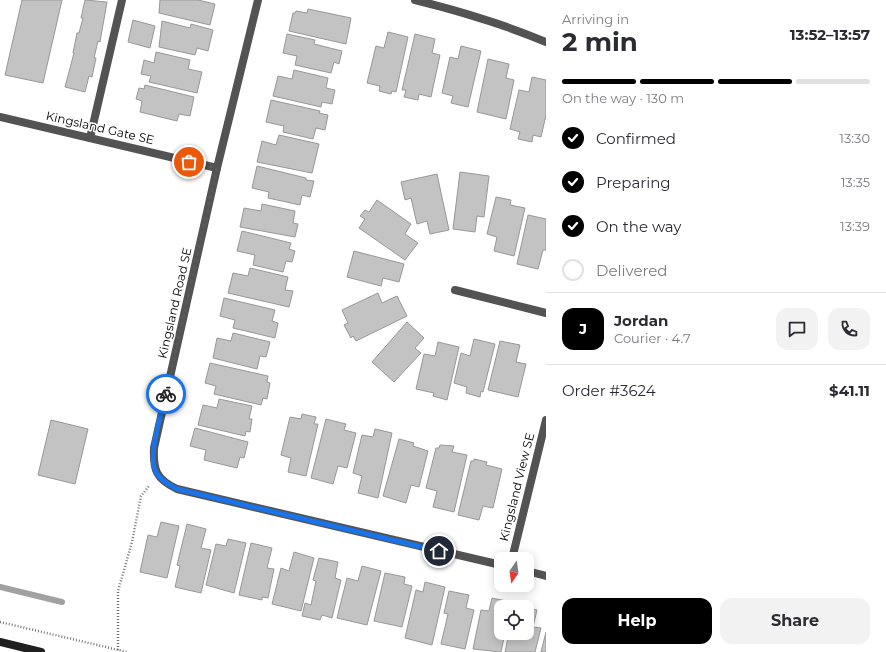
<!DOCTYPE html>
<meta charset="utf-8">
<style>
:root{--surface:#fff;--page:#f2f2f3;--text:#2b2b33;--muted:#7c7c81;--line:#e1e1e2;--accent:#000}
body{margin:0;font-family:Montserrat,sans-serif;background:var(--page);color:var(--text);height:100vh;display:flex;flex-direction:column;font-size:15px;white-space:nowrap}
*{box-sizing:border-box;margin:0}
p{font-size:13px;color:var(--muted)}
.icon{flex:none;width:22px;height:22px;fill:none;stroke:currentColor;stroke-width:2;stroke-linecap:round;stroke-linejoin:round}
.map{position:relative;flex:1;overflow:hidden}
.side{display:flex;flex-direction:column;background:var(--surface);width:340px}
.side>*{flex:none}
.needle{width:26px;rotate:193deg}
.buttons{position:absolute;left:494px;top:552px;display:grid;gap:8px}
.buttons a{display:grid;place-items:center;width:40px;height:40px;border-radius:8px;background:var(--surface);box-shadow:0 2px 10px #0003;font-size:20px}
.pin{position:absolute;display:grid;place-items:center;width:34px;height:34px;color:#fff;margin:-17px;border:2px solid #fff;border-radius:50%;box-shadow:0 1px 4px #0007}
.courier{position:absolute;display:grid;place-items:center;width:40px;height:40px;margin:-20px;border:3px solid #1a73e8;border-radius:50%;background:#fff;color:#222;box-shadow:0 1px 5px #0007}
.overview em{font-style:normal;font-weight:700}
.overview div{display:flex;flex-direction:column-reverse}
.overview{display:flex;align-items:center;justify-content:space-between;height:68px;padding:0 16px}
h1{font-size:26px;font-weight:700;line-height:30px}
.bar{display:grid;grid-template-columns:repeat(4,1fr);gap:6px 4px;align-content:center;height:48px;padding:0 16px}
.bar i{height:5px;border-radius:3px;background:var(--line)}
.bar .selected{background:var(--accent)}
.bar p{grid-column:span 4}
.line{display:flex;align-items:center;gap:10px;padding:0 16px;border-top:1px solid var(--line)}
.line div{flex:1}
.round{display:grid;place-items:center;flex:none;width:42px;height:42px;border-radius:12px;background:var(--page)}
ol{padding:0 16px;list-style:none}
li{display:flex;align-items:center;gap:12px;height:44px}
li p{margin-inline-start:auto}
li .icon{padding:4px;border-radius:50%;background:var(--accent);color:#fff;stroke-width:4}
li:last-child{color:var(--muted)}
li i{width:22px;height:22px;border:2px solid var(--line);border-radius:50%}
.cta{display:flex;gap:8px;margin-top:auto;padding:8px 16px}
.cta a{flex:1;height:46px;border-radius:12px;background:var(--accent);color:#fff;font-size:16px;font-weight:700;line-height:46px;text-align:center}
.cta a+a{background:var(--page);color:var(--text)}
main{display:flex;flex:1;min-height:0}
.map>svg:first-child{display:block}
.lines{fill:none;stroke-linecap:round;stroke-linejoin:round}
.stream{stroke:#a1a1a1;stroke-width:6}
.building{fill:#c3c3c3;stroke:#979797}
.path{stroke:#757575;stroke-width:2.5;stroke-dasharray:1 2;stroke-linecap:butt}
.lane{stroke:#535353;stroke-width:8}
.street{stroke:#535353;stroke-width:8}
.secondary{stroke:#202020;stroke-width:8}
.done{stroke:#595959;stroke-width:4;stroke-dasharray:0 7.2}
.route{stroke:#1a73e8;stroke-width:5}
.labels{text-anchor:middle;stroke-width:3;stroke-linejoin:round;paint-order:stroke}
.street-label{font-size:12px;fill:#000;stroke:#fff}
</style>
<main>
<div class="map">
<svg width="546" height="652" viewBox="0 0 546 652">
<rect width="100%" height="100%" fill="#fff"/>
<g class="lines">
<polyline class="stream" points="0,587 62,602"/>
</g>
<g class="building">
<polygon points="22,0 62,0 43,83 5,75"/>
<polygon points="85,0 107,2 100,42 98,41 94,58 96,58 92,77 89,76 85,92 65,87 74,53 73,53 77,33 79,33 83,18 81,18"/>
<polygon points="160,0 198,0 215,4 210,25 159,13"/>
<polygon points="308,9 351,18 346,44 289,31 293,13 295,13 296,11 307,13"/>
<polygon points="133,20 155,26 150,48 128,42"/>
<polygon points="162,21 190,28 191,24 213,30 208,51 197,48 195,55 159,47"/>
<polygon points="388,32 408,37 396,92 392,91 391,94 379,91 380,86 367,83 376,46 384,48"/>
<polygon points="287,34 315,40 314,44 342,51 339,64 334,62 331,73 295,65 297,56 283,53"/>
<polygon points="415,34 435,39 432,53 440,55 431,97 419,94 418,100 404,97 406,90 402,90"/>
<polygon points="461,46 481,51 468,107 451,103 453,96 442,93 450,57 458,59"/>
<polygon points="156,52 190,60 188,69 202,72 197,93 149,82 151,76 141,74 144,60 154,63"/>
<polygon points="488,59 509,64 506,78 514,80 506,119 477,112"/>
<polygon points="294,70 328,78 326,88 335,90 332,104 322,102 321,107 273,96 278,76 292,79"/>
<polygon points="532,77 546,80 546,115 541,137 533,135 532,142 518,139 520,132 510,129 519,90 529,92"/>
<polygon points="145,85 194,97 190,116 179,114 177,121 140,112 142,101 136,99 139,88 144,89"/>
<polygon points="271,100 320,111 319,113 328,115 325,130 316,128 313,139 283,132 284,126 266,122"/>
<polygon points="279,135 319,144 312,173 257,162 262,141 276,145"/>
<polygon points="257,166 306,178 306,180 314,181 310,197 302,195 300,205 268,198 269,192 252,188"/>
<polygon points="460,172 489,176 484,217 477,216 475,232 453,229"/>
<polygon points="437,174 449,230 430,234 427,221 417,224 411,198 405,200 401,182"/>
<polygon points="496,197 511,200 510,205 525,208 514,256 494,251 497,237 487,234"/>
<polygon points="377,200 411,224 405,234 418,243 405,260 359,228 365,219 360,216 365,210 369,212"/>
<polygon points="262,204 295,211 293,223 298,224 295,237 240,227 244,208 261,211"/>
<polygon points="528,215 546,219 546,250 543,250 538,269 517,264"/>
<polygon points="242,231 291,243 289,249 295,251 292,262 286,261 283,272 253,265 255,255 237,251"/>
<polygon points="354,251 404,264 399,282 383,278 381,286 347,277"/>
<polygon points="250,268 288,277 285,290 293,291 289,307 228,293 233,273 248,276"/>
<polygon points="378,293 382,303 397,296 407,316 356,341 353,336 351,338 344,325 348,323 342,310"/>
<polygon points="224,298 275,310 272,321 278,323 275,338 233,328 235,320 220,316"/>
<polygon points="407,322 424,338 415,348 421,353 394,382 372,362"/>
<polygon points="233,333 270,342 266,357 260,356 257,369 213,358 217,338 231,341"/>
<polygon points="474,339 495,344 483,392 481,391 480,397 466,393 467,387 454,383 461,353 470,356"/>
<polygon points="500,341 520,345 516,362 526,364 518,397 488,390"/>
<polygon points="438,342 459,347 447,400 433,396 434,393 416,389 424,354 435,356"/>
<polygon points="210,363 268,376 267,382 270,383 267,399 263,398 261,405 214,394 216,386 205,383"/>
<polygon points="219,399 252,406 249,419 252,419 250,432 246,431 245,436 198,425 203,405 217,408"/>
<polygon points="302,414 316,417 314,424 318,424 306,476 288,472 291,458 281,455 290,417 301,419"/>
<polygon points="326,419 346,424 344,430 356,433 347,468 338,466 333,484 311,478"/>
<polygon points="51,420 88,429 75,484 38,475"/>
<polygon points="195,428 248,442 244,458 240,457 237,468 204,460 206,450 190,446"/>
<polygon points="375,429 392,433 378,498 358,493 362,476 353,473 362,435 373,437"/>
<polygon points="399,439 414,443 413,446 428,451 419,487 411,485 406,503 383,496"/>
<polygon points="440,445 454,446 452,452 467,455 454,512 433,507 437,491 426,488 436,448 439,448"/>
<polygon points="474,459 487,462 486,465 502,469 493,508 483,506 479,520 458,515 471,461 474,461"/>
<polygon points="161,522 179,526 167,578 140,572 148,535 157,537"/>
<polygon points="187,524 206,529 201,548 211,550 201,593 175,587 180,566 177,565"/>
<polygon points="228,539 246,543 234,593 206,585 216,544 226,546"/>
<polygon points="251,543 272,548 267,568 274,569 268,598 262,597 262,600 239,595"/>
<polygon points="294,552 314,558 301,611 272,604 281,568 289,571"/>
<polygon points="319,558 338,562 335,578 341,580 332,618 322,615 320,620 302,616 305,603 311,605 316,581 313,580"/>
<polygon points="362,566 381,571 367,625 337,618 347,578 358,581"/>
<polygon points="385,573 405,577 404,584 412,586 402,627 374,621"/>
<polygon points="425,582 445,587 432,645 405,638 416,590 423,592"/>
<polygon points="449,591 469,595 466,608 474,610 465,649 441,644 448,614 444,613"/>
<polygon points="492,598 511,602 510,607 501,607 501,633 505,633 501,652 473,649 481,610 489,611"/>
<polygon points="527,608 537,610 533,627 541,628 535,652 505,652 509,633 527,633"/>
<polygon points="546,632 546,652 541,652"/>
</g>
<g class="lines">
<g class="path">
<polyline points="0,622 127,652"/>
<polyline points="118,650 118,591 132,542 141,496 149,486"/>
</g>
<polyline class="lane" points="90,138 122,0"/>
<g class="street">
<path d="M258 0 217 168 154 448C153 470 156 479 177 489L501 565"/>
<path d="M415 0C460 11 503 24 546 42"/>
<polyline points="0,117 217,168"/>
<polyline points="455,290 546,313"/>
<polyline points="512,559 546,420"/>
<polyline points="527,571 546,576"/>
</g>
<polyline class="secondary" points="0,642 41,652"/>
</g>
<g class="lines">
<polyline class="done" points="166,394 217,168 189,162"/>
<path class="route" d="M166 394C162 413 146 457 157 474 162 481 169 485 177 489L439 551"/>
</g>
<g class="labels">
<g class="street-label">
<text transform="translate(100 128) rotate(13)" y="4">Kingsland Gate SE</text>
<text transform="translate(175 303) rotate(-77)" y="4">Kingsland Road SE</text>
<text transform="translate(517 487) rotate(-76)" y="4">Kingsland View SE</text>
</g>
</g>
</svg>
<div class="buttons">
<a><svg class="needle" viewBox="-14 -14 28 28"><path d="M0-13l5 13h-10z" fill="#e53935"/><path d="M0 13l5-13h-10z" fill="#7c7c81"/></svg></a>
<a><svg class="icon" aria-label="locate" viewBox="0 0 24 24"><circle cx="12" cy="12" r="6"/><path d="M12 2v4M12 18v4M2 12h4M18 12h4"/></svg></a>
</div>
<div class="pin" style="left:189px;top:162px;background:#ea580c"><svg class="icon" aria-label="bag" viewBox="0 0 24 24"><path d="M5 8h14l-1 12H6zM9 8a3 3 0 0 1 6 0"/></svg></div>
<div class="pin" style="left:439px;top:551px;background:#1f2937"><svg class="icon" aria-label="home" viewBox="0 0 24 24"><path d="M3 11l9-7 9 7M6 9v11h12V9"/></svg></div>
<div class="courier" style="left:166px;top:394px"><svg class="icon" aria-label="bike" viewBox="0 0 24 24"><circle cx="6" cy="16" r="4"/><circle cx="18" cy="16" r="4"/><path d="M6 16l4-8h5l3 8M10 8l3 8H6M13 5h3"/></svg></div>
</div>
<section class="side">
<div class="overview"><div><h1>2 min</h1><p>Arriving in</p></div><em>13:52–13:57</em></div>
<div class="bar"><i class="selected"></i><i class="selected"></i><i class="selected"></i><i></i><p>On the way · 130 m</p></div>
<ol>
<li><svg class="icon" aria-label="check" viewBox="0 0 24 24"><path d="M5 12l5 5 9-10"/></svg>Confirmed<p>13:30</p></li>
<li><svg class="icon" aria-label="check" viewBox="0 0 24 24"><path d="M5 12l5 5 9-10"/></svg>Preparing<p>13:35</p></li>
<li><svg class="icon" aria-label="check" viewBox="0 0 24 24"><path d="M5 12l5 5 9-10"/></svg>On the way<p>13:39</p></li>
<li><i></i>Delivered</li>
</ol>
<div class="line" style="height:72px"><b class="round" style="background:var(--accent);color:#fff">J</b><div><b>Jordan</b><p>Courier · 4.7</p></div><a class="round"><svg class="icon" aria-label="chat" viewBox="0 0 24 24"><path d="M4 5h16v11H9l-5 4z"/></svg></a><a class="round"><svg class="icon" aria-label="phone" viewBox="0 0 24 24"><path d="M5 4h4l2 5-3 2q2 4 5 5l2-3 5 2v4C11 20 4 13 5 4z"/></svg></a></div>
<div class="line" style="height:52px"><div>Order #3624</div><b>$41.11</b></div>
<div class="cta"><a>Help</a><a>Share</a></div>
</section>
</main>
